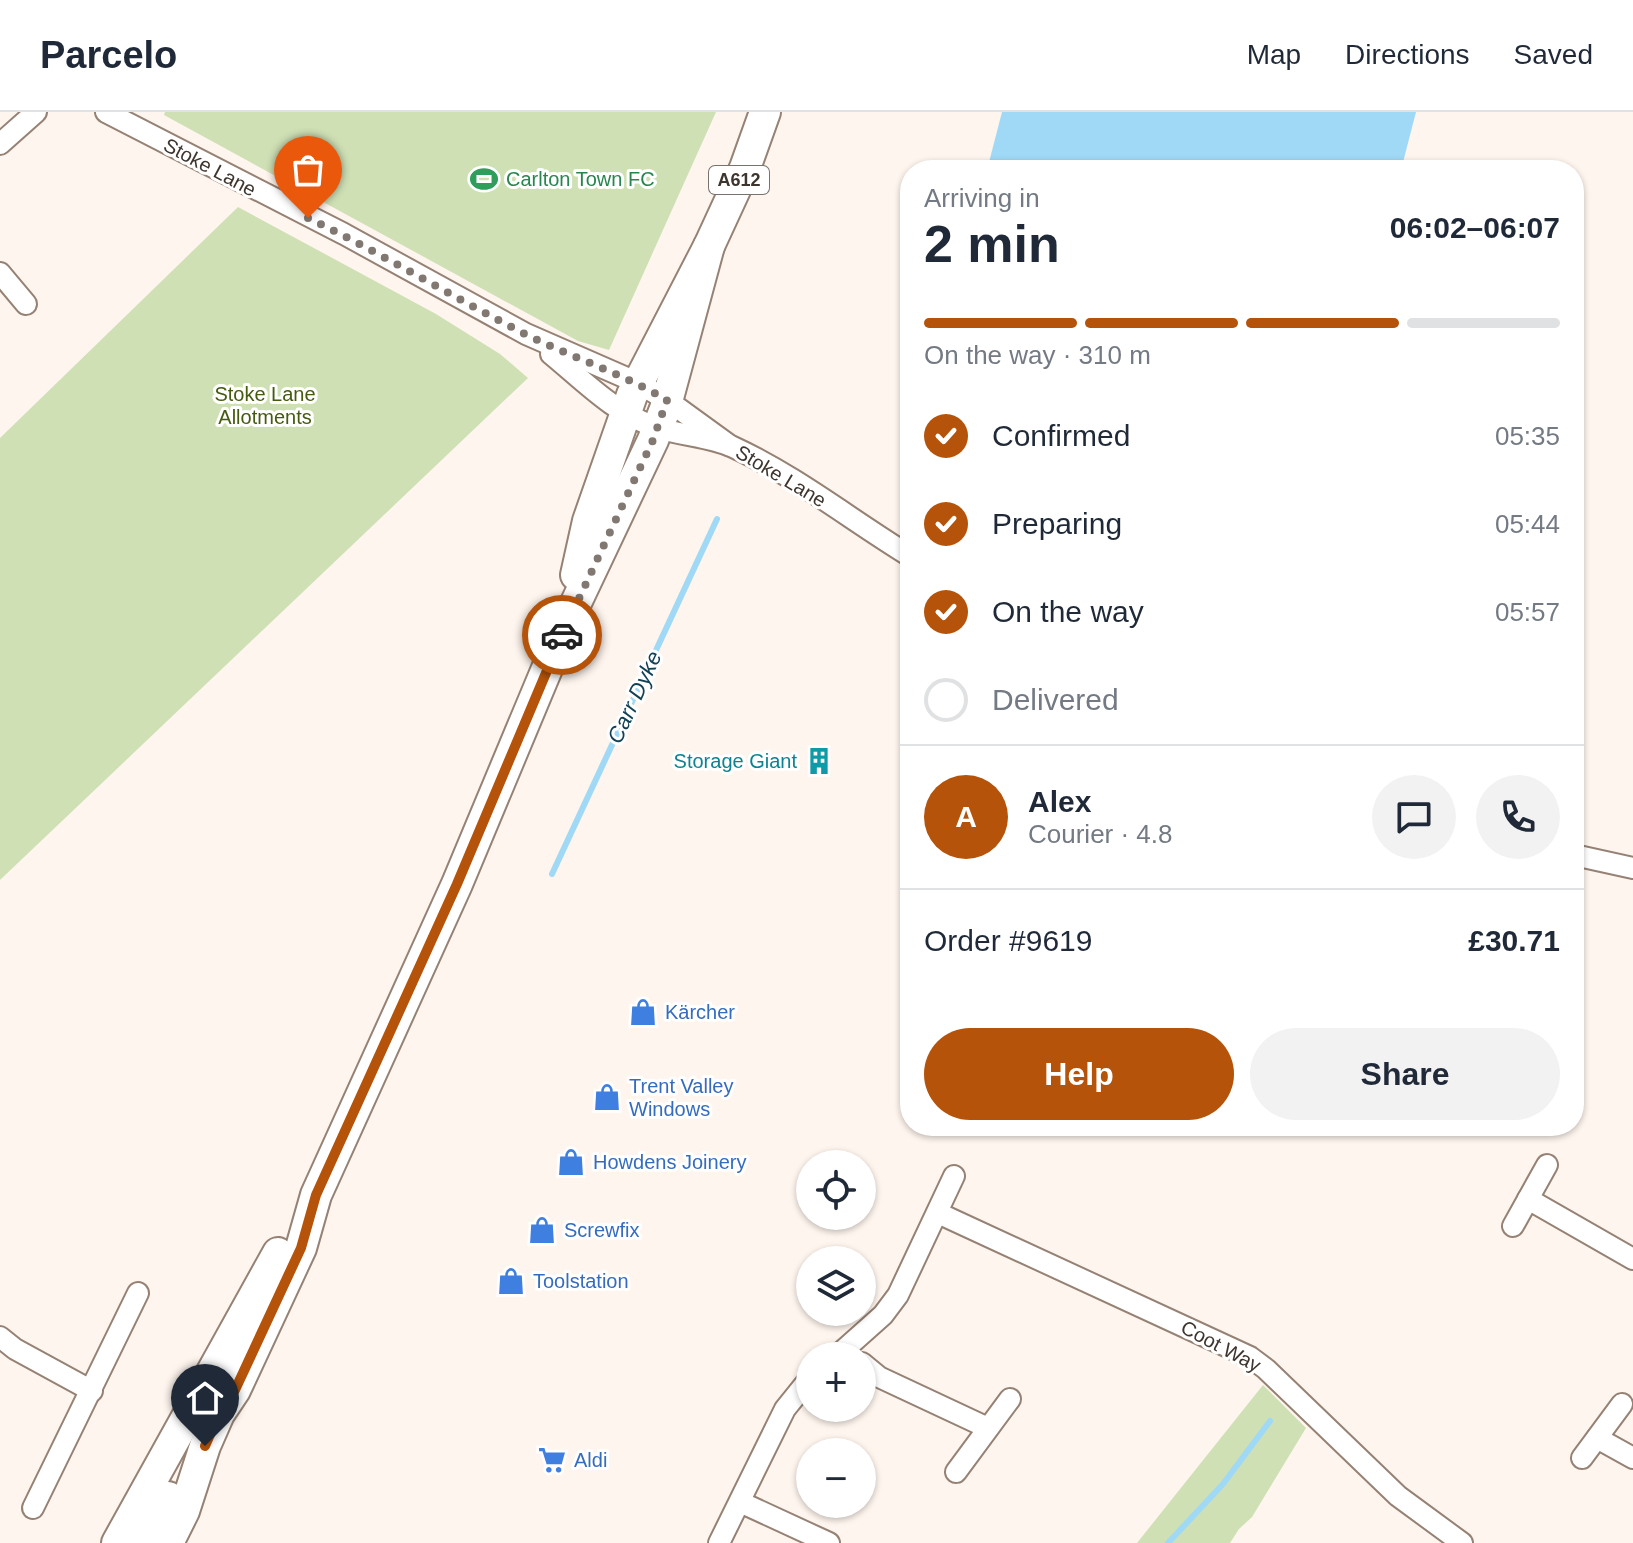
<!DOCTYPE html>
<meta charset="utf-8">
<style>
:root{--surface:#fff;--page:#f2f2f3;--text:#1f2937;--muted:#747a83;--line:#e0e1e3;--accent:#b45309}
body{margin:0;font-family:Helvetica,sans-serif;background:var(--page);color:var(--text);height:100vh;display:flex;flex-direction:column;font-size:30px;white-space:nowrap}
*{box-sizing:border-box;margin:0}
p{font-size:26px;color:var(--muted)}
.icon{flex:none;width:44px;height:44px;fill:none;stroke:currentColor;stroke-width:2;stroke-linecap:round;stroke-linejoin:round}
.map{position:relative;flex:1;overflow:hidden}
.side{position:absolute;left:900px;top:48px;width:684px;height:976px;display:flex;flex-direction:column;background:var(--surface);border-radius:32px;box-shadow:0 2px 6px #0004}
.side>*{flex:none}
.fabs{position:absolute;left:796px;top:1038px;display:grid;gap:16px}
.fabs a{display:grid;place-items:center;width:80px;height:80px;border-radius:50%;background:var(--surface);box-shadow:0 2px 6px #0004;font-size:40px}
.pin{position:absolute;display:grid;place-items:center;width:68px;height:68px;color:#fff;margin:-82px -34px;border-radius:50% 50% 50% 0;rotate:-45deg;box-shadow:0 0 8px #0007}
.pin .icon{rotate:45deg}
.courier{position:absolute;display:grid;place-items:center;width:80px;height:80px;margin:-40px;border:6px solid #b45309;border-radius:50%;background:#fff;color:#222;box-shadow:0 2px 10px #0007}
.head em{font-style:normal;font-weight:600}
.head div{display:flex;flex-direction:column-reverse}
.head{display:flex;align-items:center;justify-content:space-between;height:136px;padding:0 24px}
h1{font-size:52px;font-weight:600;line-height:60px}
.bar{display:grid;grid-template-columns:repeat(4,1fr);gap:12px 8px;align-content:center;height:96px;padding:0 24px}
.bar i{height:10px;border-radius:6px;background:var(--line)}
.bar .active{background:var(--accent)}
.bar p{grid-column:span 4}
.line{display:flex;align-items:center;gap:20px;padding:0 24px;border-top:2px solid var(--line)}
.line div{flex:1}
.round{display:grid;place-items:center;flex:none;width:84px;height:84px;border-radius:42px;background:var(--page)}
ol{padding:0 24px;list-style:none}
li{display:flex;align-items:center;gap:24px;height:88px}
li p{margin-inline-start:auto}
li .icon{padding:8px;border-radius:50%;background:var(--accent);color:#fff;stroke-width:4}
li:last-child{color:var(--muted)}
li i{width:44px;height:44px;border:4px solid var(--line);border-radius:50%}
.primary-button{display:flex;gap:16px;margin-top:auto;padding:16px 24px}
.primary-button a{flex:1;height:92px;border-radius:48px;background:var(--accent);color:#fff;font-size:32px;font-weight:600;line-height:92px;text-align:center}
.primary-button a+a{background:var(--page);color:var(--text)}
header{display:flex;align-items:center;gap:48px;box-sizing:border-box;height:112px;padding:0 40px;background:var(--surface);border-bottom:2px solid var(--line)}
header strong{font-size:38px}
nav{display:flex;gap:44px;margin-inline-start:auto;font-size:28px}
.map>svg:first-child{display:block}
.green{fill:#cfe0b5}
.water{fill:#a0d9f5}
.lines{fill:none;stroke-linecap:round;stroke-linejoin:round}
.stream{stroke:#a0d9f5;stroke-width:6}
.street-casing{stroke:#968274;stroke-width:24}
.primary-casing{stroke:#968274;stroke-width:34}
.street{stroke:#fff;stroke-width:20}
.primary{stroke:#fff;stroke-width:30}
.done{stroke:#817872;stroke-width:8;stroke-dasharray:0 14.4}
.route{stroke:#b45309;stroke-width:10}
.labels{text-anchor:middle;stroke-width:6;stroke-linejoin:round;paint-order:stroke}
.shield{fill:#fff;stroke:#78726d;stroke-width:2}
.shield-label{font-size:18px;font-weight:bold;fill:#3e352f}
.street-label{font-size:20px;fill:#3e352f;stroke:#fff}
.leisure-label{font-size:20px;fill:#27864d;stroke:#fff;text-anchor:start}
.park-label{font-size:20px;fill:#455b10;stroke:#fff}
.culture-label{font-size:20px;fill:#0d838f;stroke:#fff;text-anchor:end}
.shop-label{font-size:20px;fill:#366cbe;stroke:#fff;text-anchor:start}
.water-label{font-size:22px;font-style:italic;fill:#124155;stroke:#fff}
</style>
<header>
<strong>Parcelo</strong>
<nav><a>Map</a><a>Directions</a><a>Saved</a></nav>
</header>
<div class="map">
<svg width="1633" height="1431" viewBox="0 0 1633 1431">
<rect width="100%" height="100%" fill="#fef5ee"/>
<g class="green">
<polygon points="165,0 716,0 609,238 578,229 164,3"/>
<polygon points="238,95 436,202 500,242 528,266 0,768 0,326"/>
<polygon points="1263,1273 1306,1316 1252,1405 1239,1417 1230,1431 1137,1431"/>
</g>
<polygon class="water" points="1002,0 1416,0 1401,58 987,58"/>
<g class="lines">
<g class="stream">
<polyline points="552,762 717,407"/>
<polyline points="1168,1431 1223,1372 1270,1309"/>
</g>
<g class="street-casing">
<g id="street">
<polyline points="106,0 344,122 526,222 638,271 667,288 729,333"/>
<polyline points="0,32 36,0"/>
<polyline points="0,161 26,192"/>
<path d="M551 242C584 269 615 302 656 315 681 324 709 324 733 335 796 364 851 408 910 444"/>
<polyline points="1574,743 1633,756"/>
<polyline points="1528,1087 1633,1147"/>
<polyline points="938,1101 1250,1245 1266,1257 1398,1384 1462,1431"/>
<polyline points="1513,1114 1547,1053"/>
<polyline points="0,1225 15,1237 92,1279"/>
<polyline points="837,1244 883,1203 898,1183 954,1064"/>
<polyline points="862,1251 879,1265 988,1316"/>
<polyline points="1597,1326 1633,1346"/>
<polyline points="1582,1346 1622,1292"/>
<polyline points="956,1360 1010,1287"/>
<polyline points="740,1390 829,1431"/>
<polyline points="33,1396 138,1181"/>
<polyline points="719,1431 785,1297 810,1266"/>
</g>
</g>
<g class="primary-casing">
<g id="primary">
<polyline points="576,463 588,409 632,283 709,134 745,56 765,0"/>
<polyline points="117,1431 278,1141"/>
<polyline points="145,1431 168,1385"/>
<polyline points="168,1431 184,1399 205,1334 219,1302 235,1278 301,1136 316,1083 457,772 564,516 653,328 665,297 709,134"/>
</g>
</g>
<use href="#street" class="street"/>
<use href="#primary" class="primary"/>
</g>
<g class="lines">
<path class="done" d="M308 106C381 141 451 184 523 221 571 245 621 261 667 288L653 328 562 523"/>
<polyline class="route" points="205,1334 219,1302 235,1278 301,1136 316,1083 457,772 562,523"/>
</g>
<defs>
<g id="stadium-bare" transform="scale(2.16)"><path d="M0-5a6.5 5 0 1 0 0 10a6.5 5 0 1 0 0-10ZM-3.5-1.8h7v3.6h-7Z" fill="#2e9e5b" stroke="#fff" stroke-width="2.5" paint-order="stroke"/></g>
<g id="building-bare" transform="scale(2.16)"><path d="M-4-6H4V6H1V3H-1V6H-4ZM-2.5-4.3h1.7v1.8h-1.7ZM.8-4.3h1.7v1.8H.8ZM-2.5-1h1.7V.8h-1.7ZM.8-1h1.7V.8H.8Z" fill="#0f9aa8" stroke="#fff" stroke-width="2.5" paint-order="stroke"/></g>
<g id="shop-bare" transform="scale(2.16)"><path d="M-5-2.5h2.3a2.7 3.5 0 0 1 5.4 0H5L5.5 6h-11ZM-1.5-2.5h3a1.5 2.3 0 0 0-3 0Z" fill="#3f7fe0" stroke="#fff" stroke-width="2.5" paint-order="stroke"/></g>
<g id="supermarket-bare" transform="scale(2.16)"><path d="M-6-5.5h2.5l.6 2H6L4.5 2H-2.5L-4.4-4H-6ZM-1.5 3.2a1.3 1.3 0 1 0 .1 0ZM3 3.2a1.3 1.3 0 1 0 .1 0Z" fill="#3f7fe0" stroke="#fff" stroke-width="2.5" paint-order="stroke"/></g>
</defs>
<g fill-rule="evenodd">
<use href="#stadium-bare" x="484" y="67"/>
<use href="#building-bare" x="819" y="649"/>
<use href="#shop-bare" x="643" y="900"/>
<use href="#shop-bare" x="607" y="985"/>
<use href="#shop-bare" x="571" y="1050"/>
<use href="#shop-bare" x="542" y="1118"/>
<use href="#shop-bare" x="511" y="1169"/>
<use href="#supermarket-bare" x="552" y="1348"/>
</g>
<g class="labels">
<rect class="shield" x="709" y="54" width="60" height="28" rx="6"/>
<g class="shield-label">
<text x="739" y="74">A612</text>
</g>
<g class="street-label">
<text transform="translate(210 55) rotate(28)" y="7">Stoke Lane</text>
<text transform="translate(781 364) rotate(31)" y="7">Stoke Lane</text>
<text transform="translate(1221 1234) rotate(28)" y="7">Coot Way</text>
</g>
<g class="leisure-label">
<text x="506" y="74">Carlton Town FC</text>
</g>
<g class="park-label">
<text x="265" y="289">Stoke Lane<tspan x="265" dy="23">Allotments</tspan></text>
</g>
<g class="culture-label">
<text x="797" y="656">Storage Giant</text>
</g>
<g class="shop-label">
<text x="665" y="907">Kärcher</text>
<text x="629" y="981">Trent Valley<tspan x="629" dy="23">Windows</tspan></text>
<text x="593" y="1057">Howdens Joinery</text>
<text x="564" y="1125">Screwfix</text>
<text x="533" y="1176">Toolstation</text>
<text x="574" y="1355">Aldi</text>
</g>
<g class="water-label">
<text transform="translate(634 585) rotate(-65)" y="8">Carr Dyke</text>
</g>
</g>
</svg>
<div class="fabs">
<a><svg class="icon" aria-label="locate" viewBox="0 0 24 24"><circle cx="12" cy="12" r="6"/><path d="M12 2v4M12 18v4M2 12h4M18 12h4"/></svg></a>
<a><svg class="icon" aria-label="layers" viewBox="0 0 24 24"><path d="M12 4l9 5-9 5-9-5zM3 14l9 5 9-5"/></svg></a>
<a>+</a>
<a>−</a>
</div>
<div class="pin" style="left:308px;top:106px;background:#ea580c"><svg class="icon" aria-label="bag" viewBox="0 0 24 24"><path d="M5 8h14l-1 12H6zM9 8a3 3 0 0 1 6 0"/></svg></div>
<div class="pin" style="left:205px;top:1334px;background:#1f2937"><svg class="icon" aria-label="home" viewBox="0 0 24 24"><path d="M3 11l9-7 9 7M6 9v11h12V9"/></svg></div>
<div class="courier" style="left:562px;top:523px"><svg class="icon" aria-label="car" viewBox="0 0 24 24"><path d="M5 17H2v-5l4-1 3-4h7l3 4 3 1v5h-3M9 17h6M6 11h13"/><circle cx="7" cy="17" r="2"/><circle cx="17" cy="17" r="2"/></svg></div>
<section class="side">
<div class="head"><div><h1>2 min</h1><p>Arriving in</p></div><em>06:02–06:07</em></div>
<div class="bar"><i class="active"></i><i class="active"></i><i class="active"></i><i></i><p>On the way · 310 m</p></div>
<ol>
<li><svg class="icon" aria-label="check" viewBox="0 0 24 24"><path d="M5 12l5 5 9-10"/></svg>Confirmed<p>05:35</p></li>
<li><svg class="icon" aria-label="check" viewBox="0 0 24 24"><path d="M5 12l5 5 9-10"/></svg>Preparing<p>05:44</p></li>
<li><svg class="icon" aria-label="check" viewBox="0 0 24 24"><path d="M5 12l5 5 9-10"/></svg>On the way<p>05:57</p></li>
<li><i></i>Delivered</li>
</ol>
<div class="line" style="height:144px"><b class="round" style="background:var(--accent);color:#fff">A</b><div><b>Alex</b><p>Courier · 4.8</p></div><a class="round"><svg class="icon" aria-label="chat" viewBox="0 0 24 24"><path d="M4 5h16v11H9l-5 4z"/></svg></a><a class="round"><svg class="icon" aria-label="phone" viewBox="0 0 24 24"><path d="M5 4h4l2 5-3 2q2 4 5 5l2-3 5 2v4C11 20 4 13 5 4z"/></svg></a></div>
<div class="line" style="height:104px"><div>Order #9619</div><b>£30.71</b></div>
<div class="primary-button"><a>Help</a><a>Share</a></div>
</section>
</div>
